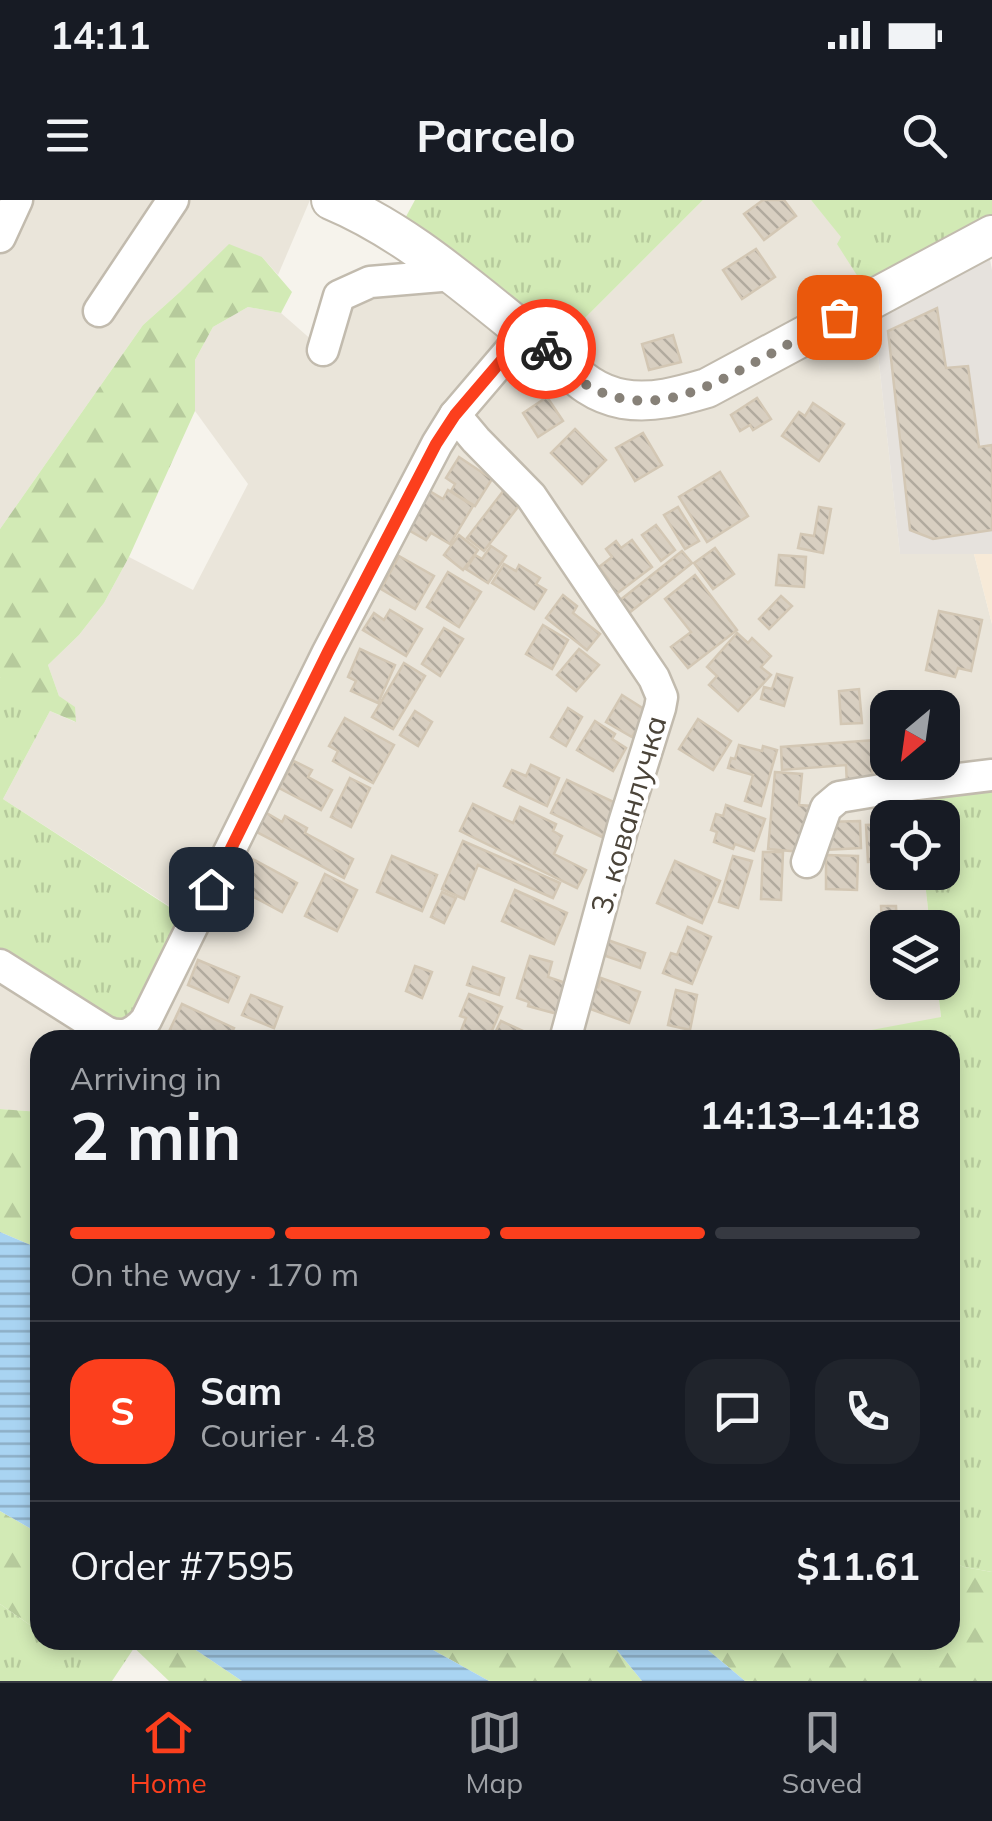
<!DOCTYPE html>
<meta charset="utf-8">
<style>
:root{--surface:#171b24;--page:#20242c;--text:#f1f3f6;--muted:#9ea1a6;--line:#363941;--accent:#fc3f1d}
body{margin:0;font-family:Mulish,sans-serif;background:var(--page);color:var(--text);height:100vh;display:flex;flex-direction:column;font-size:38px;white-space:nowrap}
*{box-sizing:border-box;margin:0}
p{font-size:32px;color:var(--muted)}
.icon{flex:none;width:55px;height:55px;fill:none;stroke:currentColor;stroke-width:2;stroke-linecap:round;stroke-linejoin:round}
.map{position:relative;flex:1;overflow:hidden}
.side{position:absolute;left:30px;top:830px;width:930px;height:620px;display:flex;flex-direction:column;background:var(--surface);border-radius:30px;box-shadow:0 5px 15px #0003}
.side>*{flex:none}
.needle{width:65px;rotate:209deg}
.controls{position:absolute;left:870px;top:490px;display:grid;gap:20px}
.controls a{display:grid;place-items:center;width:90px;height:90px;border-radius:20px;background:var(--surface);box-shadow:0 5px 15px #0003;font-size:50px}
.pin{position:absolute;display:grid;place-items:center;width:85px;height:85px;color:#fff;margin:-42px;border-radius:20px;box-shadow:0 5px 15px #0006}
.courier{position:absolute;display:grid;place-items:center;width:100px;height:100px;margin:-50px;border:8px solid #fc3f1d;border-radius:50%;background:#fff;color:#222;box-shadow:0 2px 12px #0007}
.headline em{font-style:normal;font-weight:700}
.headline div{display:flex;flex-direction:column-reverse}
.headline{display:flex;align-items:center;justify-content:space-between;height:170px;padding:0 40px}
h1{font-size:65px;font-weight:700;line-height:75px}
.bar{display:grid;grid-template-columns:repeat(4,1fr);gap:15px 10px;align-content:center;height:120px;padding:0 40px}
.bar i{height:12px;border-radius:8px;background:var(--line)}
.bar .current{background:var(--accent)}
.bar p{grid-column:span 4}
.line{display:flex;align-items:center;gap:25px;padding:0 40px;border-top:2px solid var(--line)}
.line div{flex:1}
.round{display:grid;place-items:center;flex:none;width:105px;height:105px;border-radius:30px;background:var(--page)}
.status{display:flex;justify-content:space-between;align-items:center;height:70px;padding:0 50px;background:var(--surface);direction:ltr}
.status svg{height:28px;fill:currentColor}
header{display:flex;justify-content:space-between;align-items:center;height:130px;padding:0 40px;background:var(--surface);font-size:45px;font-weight:700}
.menu{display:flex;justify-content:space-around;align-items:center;height:140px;border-top:2px solid var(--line);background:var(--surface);font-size:28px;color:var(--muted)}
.menu a{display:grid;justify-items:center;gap:5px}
.menu .current{color:var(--accent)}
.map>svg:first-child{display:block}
.residential{fill:#eae5da;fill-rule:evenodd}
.commercial{fill:#f7ead8}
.industrial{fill:#e6e2dd}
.grass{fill:url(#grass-tufts)}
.forest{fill:url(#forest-firs)}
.water{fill:url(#water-rules)}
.building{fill:url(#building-back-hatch);stroke:#d3c7b4;stroke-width:2.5}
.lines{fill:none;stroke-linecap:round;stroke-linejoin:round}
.minor-casing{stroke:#c2bbae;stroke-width:35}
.tertiary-casing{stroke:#c2bbae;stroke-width:42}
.minor{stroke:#fff;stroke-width:30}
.tertiary{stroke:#fff;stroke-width:38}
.done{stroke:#878178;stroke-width:10;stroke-dasharray:0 18}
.route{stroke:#fc3f1d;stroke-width:12}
.labels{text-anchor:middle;stroke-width:8;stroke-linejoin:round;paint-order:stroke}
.street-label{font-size:30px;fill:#4b4439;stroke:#fff}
</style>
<div class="status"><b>14:11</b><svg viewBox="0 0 49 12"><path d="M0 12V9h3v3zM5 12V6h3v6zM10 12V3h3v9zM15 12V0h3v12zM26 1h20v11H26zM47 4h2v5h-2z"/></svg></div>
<header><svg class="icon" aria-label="menu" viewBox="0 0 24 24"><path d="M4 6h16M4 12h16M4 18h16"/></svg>Parcelo<svg class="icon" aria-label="search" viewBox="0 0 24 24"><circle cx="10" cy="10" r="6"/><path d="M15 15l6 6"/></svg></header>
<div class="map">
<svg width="992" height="1481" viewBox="0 0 992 1481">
<defs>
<pattern id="grass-tufts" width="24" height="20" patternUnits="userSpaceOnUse" patternTransform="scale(2.5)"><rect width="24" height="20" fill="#d2eab5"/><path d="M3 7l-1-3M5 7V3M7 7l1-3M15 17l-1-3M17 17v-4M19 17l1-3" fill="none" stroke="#b6ca9c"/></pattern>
<pattern id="forest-firs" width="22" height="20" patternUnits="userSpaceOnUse" patternTransform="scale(2.5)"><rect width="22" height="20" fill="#d2eab5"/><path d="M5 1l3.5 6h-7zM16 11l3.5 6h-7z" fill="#b6ca9c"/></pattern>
<pattern id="water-rules" width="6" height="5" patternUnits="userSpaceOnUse" patternTransform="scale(2.5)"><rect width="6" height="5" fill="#a9d4f2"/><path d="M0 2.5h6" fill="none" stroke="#8caec5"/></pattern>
<pattern id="building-back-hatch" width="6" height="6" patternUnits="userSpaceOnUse" patternTransform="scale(2.5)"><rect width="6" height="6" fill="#d8cfc1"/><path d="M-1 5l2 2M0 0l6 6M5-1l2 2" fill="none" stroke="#b1aa9e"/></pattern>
</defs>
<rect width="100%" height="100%" fill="#f6f3ec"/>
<g class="residential">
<polygon points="18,0 310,0 278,75 262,57 181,91 143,125 0,329 0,40"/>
<path d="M703 0H811L842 37 872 99 900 353 974 354 992 424V574L913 582 917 617 888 618V672L924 673 930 727 888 728V782L937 783 941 818 818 840H40V912L0 909V765L194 722 3 599 50 511 75 522 59 496 48 465 79 435 104 403 129 357 193 390 248 284 195 211V160L213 127 248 107 281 113 322 149 339 96 453 75 551 152ZM888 508H942V562H888Z"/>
</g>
<polygon class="commercial" points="974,354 992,354 992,424"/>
<polygon class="industrial" points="986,38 992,70 992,354 900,354 872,99"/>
<g class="grass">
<polygon points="415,0 703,0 551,152 396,35"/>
<polygon points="811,0 992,0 992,35 872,99 837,44 841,37"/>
<polygon points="0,477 50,511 3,599 194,723 137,830 0,765"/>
<polygon points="992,574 992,1372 964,1367 950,1361 950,840 818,840 941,817 937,783 942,782 942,728 930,727 924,673 942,672 942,618 917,617 913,581"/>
<polygon points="0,1404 40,1432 40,1440 126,1440 134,1448 112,1481 0,1481"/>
</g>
<g class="forest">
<polygon points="229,44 262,57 292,92 281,113 248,107 213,127 195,160 195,211 129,357 104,403 79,435 48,465 59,496 75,507 76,522 50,511 24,512 0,477 0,329 143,125 181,91"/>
<polygon points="0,909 40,912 40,1049 0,1032"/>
<polygon points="0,1311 40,1334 40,1432 0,1404"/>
<polygon points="950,1361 964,1367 992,1372 992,1481 745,1481 696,1440 950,1440"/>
<polygon points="126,1440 181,1440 242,1481 169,1481"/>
<polygon points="415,1440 605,1440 616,1449 642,1481 489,1481"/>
</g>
<g class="water">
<polygon points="0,1032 40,1049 40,1334 0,1311"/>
<polygon points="181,1440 415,1440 489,1481 242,1481"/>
<polygon points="605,1440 696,1440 745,1481 642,1481 616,1449"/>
</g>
<g class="building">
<polygon points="763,0 784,0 796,16 764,40 744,14"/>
<polygon points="756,49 775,77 742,99 723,70"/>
<polygon points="937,108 946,168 968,166 979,247 992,245 992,330 933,339 910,330 888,131"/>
<polygon points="673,135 681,162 649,170 642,144"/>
<polygon points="547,197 563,221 538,237 523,213"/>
<polygon points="757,198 771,219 753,230 750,225 740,231 731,215"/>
<polygon points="813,203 844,224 819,261 782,236 799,212 805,216"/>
<polygon points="575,229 606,260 582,284 551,253"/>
<polygon points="643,233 662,265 635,281 616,248"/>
<polygon points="459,257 492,279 475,306 451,291 455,284 446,278"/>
<polygon points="720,272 748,316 707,342 679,297"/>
<polygon points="428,290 443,299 448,290 473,306 450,344 431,333 426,340 405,328"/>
<polygon points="504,290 521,303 484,351 467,338"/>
<polygon points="678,307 699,341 685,349 664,315"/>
<polygon points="819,307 831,309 823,353 798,348 801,334 814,336"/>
<polygon points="656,325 675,350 661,361 642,335"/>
<polygon points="459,335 478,350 463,370 444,355"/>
<polygon points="632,340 652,367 611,398 602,385 609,380 599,367 612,357 606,349 616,341 621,348"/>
<polygon points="491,346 506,356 488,383 466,369 475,355 482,359"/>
<polygon points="715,348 734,374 713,389 694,363"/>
<polygon points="682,351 692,363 624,417 614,405"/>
<polygon points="779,355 806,357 804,387 776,385"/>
<polygon points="399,356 434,376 415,409 381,389"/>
<polygon points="504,364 516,371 519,365 540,378 536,384 546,390 534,409 492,383"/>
<polygon points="448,372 481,392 459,427 427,407"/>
<polygon points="695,375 737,430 688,468 671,447 691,432 665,399"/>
<polygon points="563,395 577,406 573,413 600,434 587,450 546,418"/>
<polygon points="781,396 792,406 769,429 759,419"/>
<polygon points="390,410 422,429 406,456 363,430 374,413 384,420"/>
<polygon points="939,411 982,420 971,471 958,468 955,477 926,470"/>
<polygon points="543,425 568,440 552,469 526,454"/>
<polygon points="444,428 463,439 440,476 422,464"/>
<polygon points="737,433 748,443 752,438 771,456 761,467 771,475 738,511 709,485 717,476 707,467"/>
<polygon points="360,449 395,465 378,503 351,491 356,481 348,477"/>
<polygon points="579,449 599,465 576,491 557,475"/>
<polygon points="404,463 425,476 393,529 372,517"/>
<polygon points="777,474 792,478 784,506 761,499 764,487 772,489"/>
<polygon points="859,489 862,523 841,524 839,491"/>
<polygon points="622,495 647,511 632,537 606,522"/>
<polygon points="568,508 582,517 566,546 551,537"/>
<polygon points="415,511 432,522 418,546 400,535"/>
<polygon points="345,518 394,545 373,583 333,561 338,551 329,546"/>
<polygon points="698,519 731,541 713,570 679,549"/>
<polygon points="595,521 615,534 612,539 626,548 613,571 577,550"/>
<polygon points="888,539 888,561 872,562 873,584 847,586 846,565 782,570 781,547"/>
<polygon points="739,545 762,551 763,546 777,550 761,606 745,601 753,575 728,568 731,558 735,559"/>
<polygon points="294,561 312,570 308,577 332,590 321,610 279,588"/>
<polygon points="531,565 559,578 547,606 504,586 512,570 526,576"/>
<polygon points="775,572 802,574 799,605 812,606 810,628 803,627 801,652 768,649"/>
<polygon points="350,578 370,588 351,627 331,617"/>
<polygon points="567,580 618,604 602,637 551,613"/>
<polygon points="473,604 513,623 520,607 556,624 553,631 562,636 554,654 586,670 577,688 460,631"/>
<polygon points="726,605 765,619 754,651 735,644 733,649 714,642 717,632 711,630 716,614 723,616"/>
<polygon points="265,612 282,622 285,616 307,628 305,633 353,659 344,678 255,631"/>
<polygon points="860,621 861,648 825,650 824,622"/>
<polygon points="888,624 888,661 868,662 866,625"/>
<polygon points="463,641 560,683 553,698 478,665 464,699 442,689"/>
<polygon points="763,652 783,652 781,700 761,699"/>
<polygon points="826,655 858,656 857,690 826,689"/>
<polygon points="247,656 297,683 282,712 231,685"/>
<polygon points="392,656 437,675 422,711 377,692"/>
<polygon points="733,656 752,661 738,708 719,702"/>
<polygon points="675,661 720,681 702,723 657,703"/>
<polygon points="325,674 357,690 337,731 305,716"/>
<polygon points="225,687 244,695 239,706 220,697"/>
<polygon points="515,690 567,713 554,744 502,721"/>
<polygon points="442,692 456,698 444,723 431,717"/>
<polygon points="881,706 896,706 897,728 888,728 888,736 882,736"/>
<polygon points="688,727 711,737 692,784 663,773 671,753 677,755"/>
<polygon points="602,738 645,753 640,768 597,753"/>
<polygon points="530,756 552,762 548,777 566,783 557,814 528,806 529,802 517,798"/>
<polygon points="198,760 239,777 228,802 188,785"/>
<polygon points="415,766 432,772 422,798 406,791"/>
<polygon points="473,767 504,778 499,795 467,785"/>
<polygon points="601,778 640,792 629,823 582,806 590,784 598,787"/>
<polygon points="676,790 697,795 690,830 668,825"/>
<polygon points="469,794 502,807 488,840 469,840 459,836 466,818 460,816"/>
<polygon points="251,795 282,807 274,828 242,815"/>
<polygon points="182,804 234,828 228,840 165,840"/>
<polygon points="501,821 534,836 533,840 492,839"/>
</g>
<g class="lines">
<g class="minor-casing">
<g id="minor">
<polyline points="0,37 17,0"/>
<polyline points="99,111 173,0"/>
<polyline points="323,150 339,96 370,82 453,75"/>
<polyline points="455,215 476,240 531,296 654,478 662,497 660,508 624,623 565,840"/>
<polyline points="807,662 826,608 839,597 917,584 992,575"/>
<path d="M0 765 106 832C123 839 134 834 146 820L328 452 437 244 455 215 525 133"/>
</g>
</g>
<g class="tertiary-casing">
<path id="tertiary" d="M331 0C410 33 474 93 541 145 569 167 585 192 623 199 652 204 680 196 707 188L992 35"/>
</g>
<use href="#minor" class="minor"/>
<use href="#tertiary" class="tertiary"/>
</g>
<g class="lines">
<path class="done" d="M546 149C558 159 567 173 580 181 645 223 704 190 763 158 789 144 814 130 839 117"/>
<polyline class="route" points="211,689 328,452 436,244 455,215 525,133 546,149"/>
</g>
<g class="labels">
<g class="street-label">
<text transform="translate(629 615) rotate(-74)" y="10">3. кованлучка</text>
</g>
</g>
</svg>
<div class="controls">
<a><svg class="needle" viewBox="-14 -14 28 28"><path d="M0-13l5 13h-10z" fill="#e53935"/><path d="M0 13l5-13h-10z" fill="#9ea1a6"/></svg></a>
<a><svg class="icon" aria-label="locate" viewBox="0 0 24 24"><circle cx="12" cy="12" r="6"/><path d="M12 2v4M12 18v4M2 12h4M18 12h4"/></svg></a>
<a><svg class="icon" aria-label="layers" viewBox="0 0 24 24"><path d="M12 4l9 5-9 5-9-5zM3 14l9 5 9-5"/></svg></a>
</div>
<div class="pin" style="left:839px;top:117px;background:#ea580c"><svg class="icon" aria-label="bag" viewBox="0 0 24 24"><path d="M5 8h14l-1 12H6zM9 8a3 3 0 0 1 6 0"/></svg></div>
<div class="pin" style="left:211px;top:689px;background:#1f2937"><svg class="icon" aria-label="home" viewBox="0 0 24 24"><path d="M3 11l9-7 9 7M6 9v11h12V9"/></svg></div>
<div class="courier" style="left:546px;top:149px"><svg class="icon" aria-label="bike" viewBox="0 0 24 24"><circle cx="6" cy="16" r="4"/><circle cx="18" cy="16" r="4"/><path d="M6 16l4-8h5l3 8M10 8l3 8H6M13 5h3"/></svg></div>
<section class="side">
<div class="headline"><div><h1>2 min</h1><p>Arriving in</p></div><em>14:13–14:18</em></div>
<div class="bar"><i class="current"></i><i class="current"></i><i class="current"></i><i></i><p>On the way · 170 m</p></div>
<div class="line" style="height:180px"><b class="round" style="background:var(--accent);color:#fff">S</b><div><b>Sam</b><p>Courier · 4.8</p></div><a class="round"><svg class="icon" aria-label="chat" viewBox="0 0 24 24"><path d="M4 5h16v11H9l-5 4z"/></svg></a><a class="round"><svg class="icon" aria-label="phone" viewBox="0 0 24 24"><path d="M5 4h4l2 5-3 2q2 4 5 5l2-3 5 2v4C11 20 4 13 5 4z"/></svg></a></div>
<div class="line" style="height:130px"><div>Order #7595</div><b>$11.61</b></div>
</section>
</div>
<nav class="menu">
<a class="current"><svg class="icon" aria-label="home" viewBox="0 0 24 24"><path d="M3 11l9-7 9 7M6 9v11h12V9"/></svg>Home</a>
<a><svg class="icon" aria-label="map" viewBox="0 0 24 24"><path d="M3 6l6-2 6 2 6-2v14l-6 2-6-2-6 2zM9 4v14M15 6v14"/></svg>Map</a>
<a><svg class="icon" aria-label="saved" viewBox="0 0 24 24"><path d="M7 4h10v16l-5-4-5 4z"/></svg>Saved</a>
</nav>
